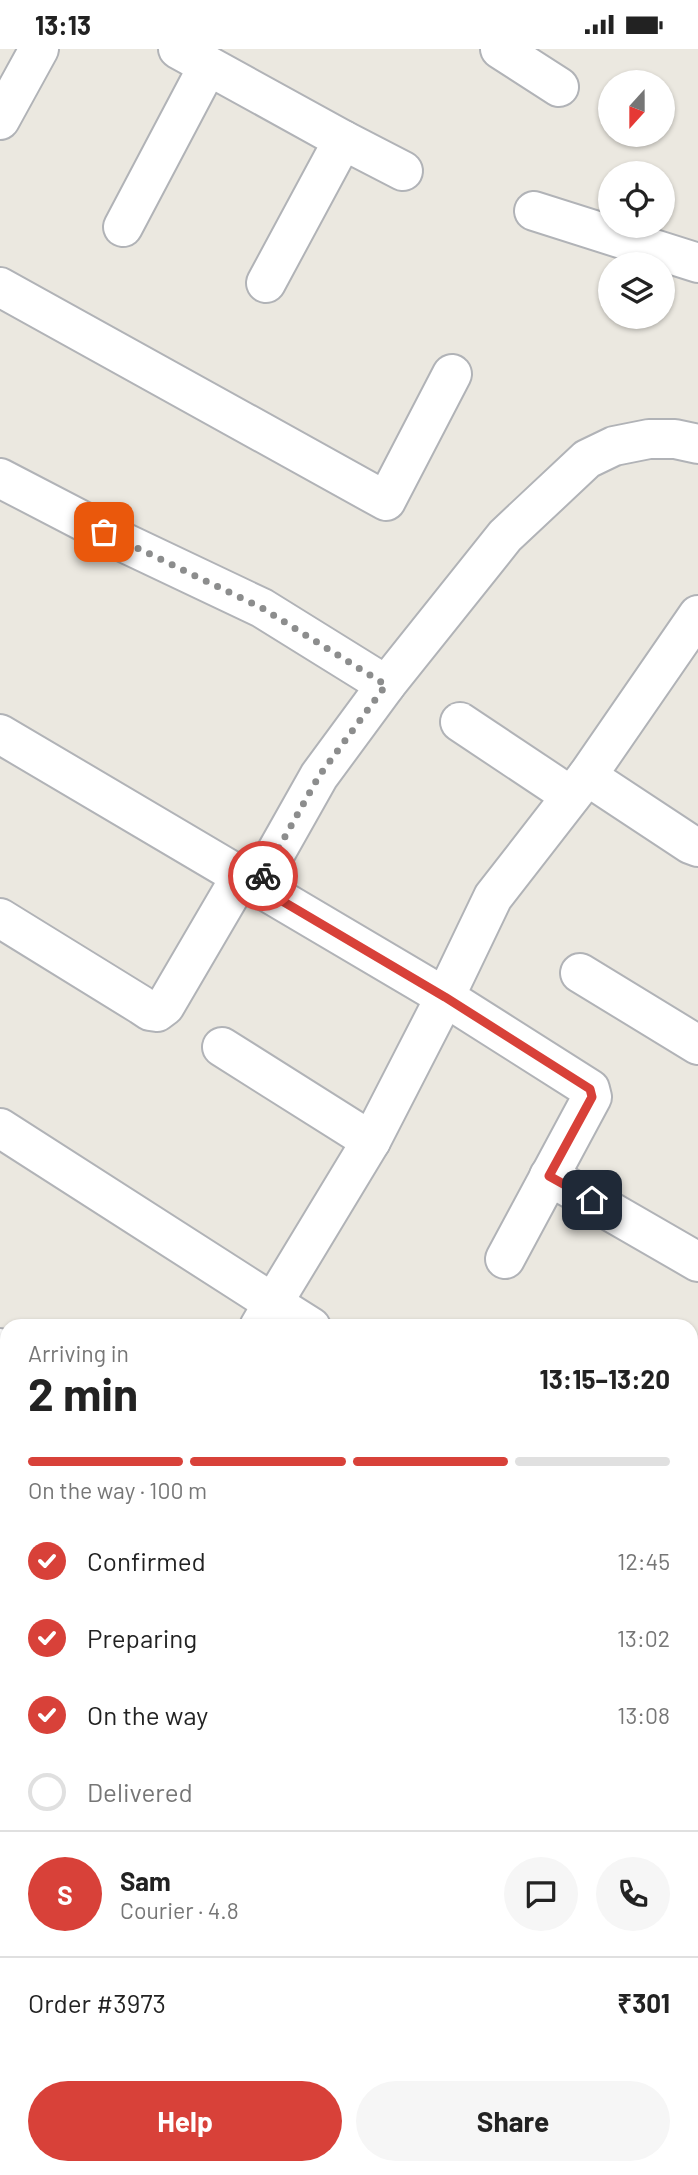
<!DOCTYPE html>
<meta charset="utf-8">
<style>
:root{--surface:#fff;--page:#f6f6f6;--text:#222;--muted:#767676;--line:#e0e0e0;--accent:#d84139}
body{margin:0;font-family:Barlow,sans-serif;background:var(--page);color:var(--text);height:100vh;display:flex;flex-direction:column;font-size:26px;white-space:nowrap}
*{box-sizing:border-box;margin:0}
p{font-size:23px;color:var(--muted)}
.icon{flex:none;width:38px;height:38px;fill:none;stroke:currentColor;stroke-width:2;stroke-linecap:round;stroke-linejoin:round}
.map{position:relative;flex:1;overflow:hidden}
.drawer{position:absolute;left:0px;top:1270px;width:698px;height:856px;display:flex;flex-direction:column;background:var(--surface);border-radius:21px 21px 0 0;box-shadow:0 2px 5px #0004}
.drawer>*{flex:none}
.needle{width:46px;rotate:201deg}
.fabs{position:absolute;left:598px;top:21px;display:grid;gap:14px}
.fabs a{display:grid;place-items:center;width:77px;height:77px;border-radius:50%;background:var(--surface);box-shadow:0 2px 5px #0004;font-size:35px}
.pin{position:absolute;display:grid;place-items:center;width:60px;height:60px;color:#fff;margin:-30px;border-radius:14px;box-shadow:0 4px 10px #0006}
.courier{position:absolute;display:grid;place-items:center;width:70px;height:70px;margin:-35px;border:5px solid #d84139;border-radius:50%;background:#fff;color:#222;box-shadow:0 2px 9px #0007}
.summary em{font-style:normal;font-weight:700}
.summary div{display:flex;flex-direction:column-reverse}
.summary{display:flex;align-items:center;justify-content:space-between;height:119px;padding:0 28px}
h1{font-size:46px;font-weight:700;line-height:52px}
.bar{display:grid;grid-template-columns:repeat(4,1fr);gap:10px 7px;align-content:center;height:84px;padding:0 28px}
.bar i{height:9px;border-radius:5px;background:var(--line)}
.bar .current{background:var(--accent)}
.bar p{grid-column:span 4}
.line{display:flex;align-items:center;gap:18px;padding:0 28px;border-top:2px solid var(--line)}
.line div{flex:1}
.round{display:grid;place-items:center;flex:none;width:74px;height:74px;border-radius:37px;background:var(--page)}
ol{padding:0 28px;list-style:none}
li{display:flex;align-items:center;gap:21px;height:77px}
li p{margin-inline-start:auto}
li .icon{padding:7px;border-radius:50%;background:var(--accent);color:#fff;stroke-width:4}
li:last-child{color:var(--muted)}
li i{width:38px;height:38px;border:4px solid var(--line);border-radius:50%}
.cta{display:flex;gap:14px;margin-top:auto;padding:14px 28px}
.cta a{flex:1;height:80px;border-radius:42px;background:var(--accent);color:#fff;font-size:28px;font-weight:700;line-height:80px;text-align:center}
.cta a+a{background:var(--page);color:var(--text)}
.status{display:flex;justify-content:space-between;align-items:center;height:49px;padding:0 35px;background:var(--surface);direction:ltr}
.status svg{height:19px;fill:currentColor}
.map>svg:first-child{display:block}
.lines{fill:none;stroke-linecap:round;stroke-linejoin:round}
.minor-casing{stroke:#b1b3b7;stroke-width:42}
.minor{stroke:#fff;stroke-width:38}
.done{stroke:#8c8d8d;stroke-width:7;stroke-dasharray:0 12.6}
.route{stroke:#d84139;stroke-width:9}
</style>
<div class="status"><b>13:13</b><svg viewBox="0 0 49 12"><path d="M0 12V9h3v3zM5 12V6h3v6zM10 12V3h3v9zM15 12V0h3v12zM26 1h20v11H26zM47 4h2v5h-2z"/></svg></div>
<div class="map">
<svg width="698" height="2126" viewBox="0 0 698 2126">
<rect width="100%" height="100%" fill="#ebe8e0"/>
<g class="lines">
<g class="minor-casing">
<g id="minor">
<polyline points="178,0 343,91 266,234"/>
<polyline points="500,0 559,38"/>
<polyline points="0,71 39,0"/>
<polyline points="343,91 403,122"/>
<polyline points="534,162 698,214"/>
<polyline points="123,178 208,17"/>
<polyline points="0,238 386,452 452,325"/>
<polyline points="0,429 125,494 262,559 386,636"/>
<polyline points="698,566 587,727 690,795 698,798"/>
<polyline points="460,673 571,747"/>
<polyline points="0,685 445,948 371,1092 273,1254 0,1079"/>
<polyline points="257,837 319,727 386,636 505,487 587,410 614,397 649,390 675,390 698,395"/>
<polyline points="0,869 141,956 150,962 157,963 165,957 241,827"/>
<polyline points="580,924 698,996"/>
<polyline points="222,998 371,1092"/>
<polyline points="549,1127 698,1213"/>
<polyline points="505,1210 592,1048 590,1040 445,948 493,848 587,727"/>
<polyline points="259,1278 273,1254 311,1278"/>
<polyline points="0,1299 7,1303"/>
<polyline points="0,1482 7,1486"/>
<polyline points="691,1517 698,1522"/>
<polyline points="691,1676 698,1665"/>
<polyline points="0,1723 7,1727"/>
<polyline points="691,1821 698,1825"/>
<polyline points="691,1907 698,1911"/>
<polyline points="0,1920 7,1924"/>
<polyline points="333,2119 345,2126"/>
</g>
</g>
<use href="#minor" class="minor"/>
</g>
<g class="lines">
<polyline class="done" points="104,483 262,559 386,636 319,727 263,827"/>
<polyline class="route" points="263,827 257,837 445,948 590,1040 592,1048 549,1127 592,1151"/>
</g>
</svg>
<div class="fabs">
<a><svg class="needle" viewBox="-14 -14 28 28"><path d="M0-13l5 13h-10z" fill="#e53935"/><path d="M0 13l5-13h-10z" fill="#767676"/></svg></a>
<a><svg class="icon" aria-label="locate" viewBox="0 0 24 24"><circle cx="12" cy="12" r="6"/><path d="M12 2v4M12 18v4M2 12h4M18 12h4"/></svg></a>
<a><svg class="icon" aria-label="layers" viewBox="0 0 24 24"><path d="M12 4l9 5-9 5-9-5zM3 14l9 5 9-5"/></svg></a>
</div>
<div class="pin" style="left:104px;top:483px;background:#ea580c"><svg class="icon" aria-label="bag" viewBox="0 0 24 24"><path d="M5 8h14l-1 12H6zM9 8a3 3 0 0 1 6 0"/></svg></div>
<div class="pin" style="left:592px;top:1151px;background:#1f2937"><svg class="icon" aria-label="home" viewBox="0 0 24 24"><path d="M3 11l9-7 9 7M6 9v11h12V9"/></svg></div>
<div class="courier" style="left:263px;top:827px"><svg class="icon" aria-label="bike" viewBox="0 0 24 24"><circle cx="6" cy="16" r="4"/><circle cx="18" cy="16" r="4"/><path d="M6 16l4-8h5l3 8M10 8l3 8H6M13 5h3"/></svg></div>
<section class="drawer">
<div class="summary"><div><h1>2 min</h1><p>Arriving in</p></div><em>13:15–13:20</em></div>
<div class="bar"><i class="current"></i><i class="current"></i><i class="current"></i><i></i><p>On the way · 100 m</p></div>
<ol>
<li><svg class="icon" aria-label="check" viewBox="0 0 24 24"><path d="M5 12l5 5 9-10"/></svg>Confirmed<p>12:45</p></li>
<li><svg class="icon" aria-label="check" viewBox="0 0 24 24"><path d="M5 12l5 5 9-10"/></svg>Preparing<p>13:02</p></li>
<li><svg class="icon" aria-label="check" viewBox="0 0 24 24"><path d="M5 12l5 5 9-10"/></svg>On the way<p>13:08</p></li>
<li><i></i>Delivered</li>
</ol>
<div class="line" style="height:126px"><b class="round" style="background:var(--accent);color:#fff">S</b><div><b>Sam</b><p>Courier · 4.8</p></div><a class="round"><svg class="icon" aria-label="chat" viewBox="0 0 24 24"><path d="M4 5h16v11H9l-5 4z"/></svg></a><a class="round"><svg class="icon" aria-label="phone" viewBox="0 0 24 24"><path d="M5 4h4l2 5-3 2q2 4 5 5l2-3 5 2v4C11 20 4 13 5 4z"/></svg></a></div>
<div class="line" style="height:91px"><div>Order #3973</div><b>₹301</b></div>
<div class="cta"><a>Help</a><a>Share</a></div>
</section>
</div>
